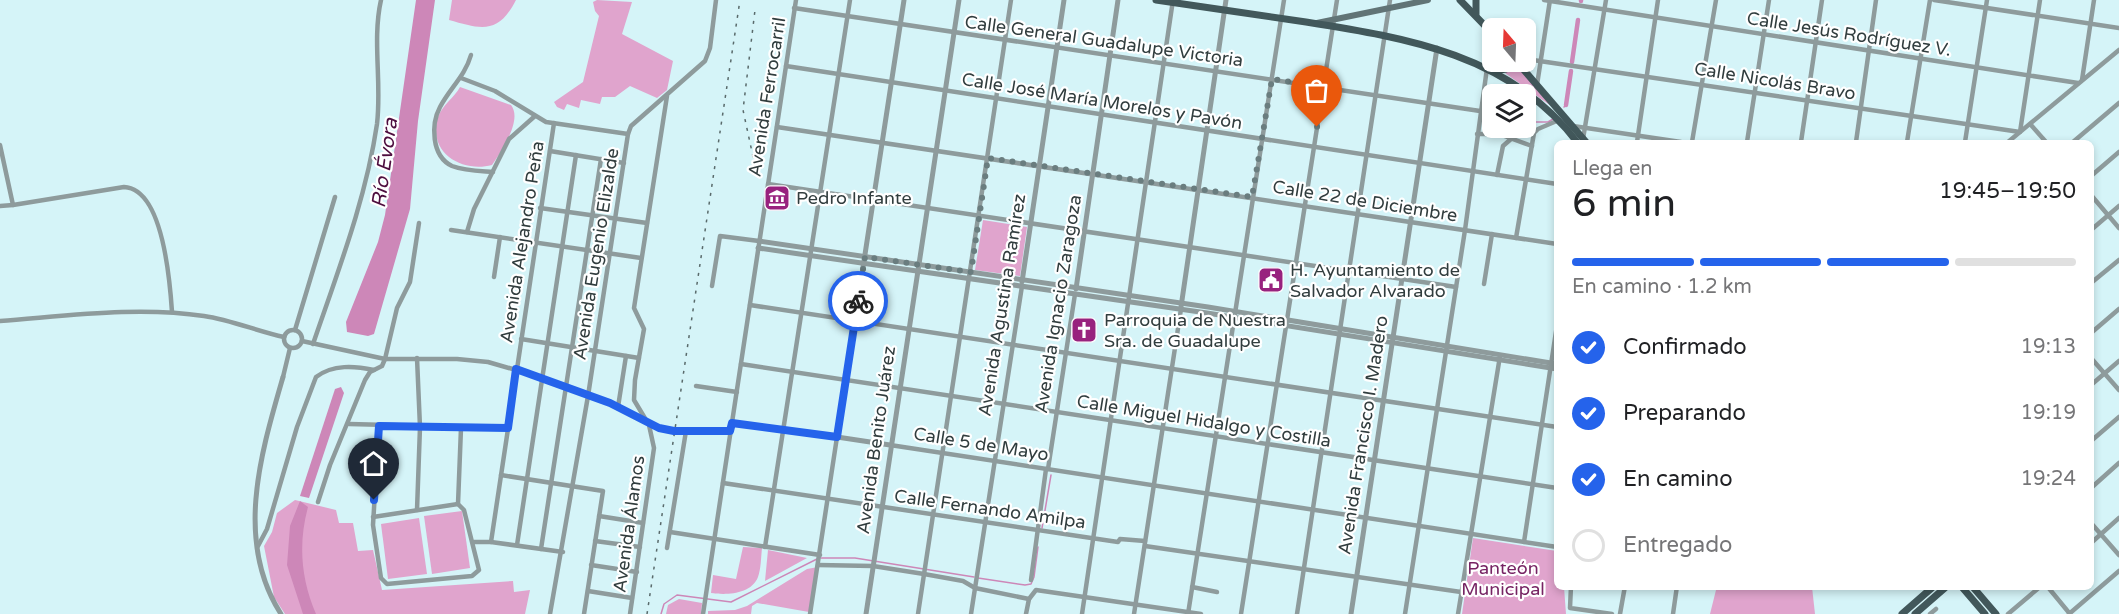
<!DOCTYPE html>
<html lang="es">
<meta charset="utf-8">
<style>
:root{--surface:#fff;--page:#f2f2f2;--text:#202124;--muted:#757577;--line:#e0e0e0;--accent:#2563eb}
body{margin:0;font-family:"Varela Round",sans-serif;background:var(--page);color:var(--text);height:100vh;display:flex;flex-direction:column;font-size:22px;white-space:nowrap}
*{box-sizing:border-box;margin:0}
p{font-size:20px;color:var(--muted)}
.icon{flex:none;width:33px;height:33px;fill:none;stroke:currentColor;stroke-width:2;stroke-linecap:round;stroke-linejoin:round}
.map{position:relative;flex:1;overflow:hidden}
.sheet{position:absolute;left:1554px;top:140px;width:540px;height:450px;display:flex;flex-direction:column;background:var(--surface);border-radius:9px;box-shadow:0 3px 9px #0003}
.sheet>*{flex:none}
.needle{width:39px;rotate:341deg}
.controls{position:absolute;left:1482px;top:18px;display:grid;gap:12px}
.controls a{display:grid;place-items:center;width:54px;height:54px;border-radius:9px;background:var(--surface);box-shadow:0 3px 9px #0003;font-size:30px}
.pin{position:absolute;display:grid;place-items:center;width:51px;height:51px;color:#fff;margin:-62px -26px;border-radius:50% 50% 50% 0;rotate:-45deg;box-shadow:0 0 6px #0007}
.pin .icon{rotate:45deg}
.courier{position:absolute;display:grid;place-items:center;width:60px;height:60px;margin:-30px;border:4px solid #2563eb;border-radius:50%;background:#fff;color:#222;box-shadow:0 2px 8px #0007}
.summary em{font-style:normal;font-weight:600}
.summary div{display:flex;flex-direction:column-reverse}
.summary{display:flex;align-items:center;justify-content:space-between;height:102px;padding:0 18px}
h1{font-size:39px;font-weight:600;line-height:45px}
.bar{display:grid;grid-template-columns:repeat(4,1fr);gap:9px 6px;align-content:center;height:72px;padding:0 18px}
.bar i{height:8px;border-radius:4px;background:var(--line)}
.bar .current{background:var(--accent)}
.bar p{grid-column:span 4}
ol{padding:0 18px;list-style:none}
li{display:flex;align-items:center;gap:18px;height:66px}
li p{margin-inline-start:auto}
li .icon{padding:6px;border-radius:50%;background:var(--accent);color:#fff;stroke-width:4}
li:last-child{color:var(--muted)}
li i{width:33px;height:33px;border:3px solid var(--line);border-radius:50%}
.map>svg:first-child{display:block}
.green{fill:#e0a4cd}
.water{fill:#cd87b8}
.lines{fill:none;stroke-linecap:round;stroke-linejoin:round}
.stream{stroke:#cd87b8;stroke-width:1.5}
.canal{stroke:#cd87b8;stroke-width:4.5}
.minor{stroke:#8e9b9c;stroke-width:4.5}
.tertiary{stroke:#8e9b9c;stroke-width:5}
.secondary{stroke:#617476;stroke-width:6}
.primary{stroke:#42585b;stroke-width:7}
.rail{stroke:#596a6b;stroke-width:1.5;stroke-dasharray:3 6;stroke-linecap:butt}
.done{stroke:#6a7d7f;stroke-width:6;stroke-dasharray:0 10.8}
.route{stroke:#2563eb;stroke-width:8}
.labels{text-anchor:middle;stroke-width:4.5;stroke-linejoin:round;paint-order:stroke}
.street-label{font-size:18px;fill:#313d3e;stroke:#fff}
.poi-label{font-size:18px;fill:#313d3e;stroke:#fff;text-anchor:start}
.park-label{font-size:18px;fill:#762363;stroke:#fff}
.water-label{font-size:20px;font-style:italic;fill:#4d0e3f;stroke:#fff}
</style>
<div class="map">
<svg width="2119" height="614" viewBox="0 0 2119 614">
<rect width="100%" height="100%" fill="#d5f4f8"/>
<g class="green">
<path d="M452 0H516C498 35 481 29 449 20Z"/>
<polygon points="597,0 632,2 622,34 673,61 667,90 657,98 630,86 615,97 602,97 600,104 581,100 579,108 567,104 564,110 557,107 554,102 583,82 599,16 595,11 593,2"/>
<polygon points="1517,63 1551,106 1505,73"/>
<path d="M460 87 511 105C523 120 501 152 492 165 462 173 427 153 438 117 443 104 454 98 460 87Z"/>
<polygon points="983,220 1027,227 1020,276 975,270"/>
<polygon points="295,500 336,510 339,523 353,523 358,551 373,550 382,590 513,581 514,592 530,590 525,614 285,614 274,597 264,546 272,532 277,513"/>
<polygon points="462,511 470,568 432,574 424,516"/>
<polygon points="419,518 427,574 388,579 381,524"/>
<polygon points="1473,538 1557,551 1557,586 1564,587 1566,614 1462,614"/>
<path d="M743 547 762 548C761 557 761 569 758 577 751 595 725 595 711 593L713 575 736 579Z"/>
<polygon points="768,550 807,558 765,581"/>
<polygon points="818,567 809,612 757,603 752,606 751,614 708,614 708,611 735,610 747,606 807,569"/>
<polygon points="1717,586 1812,587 1815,614 1710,614"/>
<polygon points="679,599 702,603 701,614 666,614 668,605"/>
</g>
<g class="water">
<polygon points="416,0 435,0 418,121 410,209 374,334 368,336 347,332 346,322 378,242 385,215"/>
<polygon points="341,387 344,393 309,498 300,496 335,389"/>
<path d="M300 501 308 507C298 544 301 579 316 614H303L287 565 290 526Z"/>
</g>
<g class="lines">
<g class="stream">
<polyline points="1564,107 1566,105"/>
<polyline points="1526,122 1548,122 1553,119"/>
<polyline points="1484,130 1492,120"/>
<polyline points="1042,528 1051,475"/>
<polyline points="821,558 855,558 974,577"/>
<polyline points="978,578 1025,585 1031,584 1034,577 1038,547"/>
<polyline points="661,614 664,604 677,595 731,602 817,559"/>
</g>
<g class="canal">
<polyline points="1581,1 1581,0"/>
<polyline points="1572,62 1578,20"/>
<polyline points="1566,105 1571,71"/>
</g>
<g class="minor">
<polyline points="1544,0 2078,83"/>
<polyline points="1934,0 2119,28"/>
<polyline points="794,8 1480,111"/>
<path d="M471 55C465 76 450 88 440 107 431 124 431 156 452 166 465 171 480 171 493 172"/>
<polyline points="1526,59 2020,132 2040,0"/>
<polyline points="786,66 1557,184"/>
<polyline points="461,78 495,91 546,122 628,134"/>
<polyline points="2082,80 2094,0"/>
<polyline points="1537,85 1550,0"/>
<polyline points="2031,125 2046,142"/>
<polyline points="1573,126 1681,142"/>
<polyline points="777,127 1557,244"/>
<polyline points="1477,134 1499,134 1532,146"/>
<polyline points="1583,139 1606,0"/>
<polyline points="1637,142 1658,0"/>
<polyline points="1692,142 1716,0"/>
<polyline points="1747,142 1769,0"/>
<polyline points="1801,142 1822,0"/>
<polyline points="1856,142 1876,0"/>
<polyline points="1907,142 1930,0"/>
<polyline points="1965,142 1987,0"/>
<polyline points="2008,142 2119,50"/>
<polyline points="2073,142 2119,103"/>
<path d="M0 145 13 205 124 187C163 189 170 282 172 312"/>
<polyline points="550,151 624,163"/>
<polyline points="1497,175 1503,146 1511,139"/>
<polyline points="2091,176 2119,152"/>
<polyline points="768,184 1456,287"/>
<polyline points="2091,195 2119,228"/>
<polyline points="0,206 13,205"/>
<polyline points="540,208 647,223"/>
<polyline points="451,230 641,258"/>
<polyline points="2091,230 2119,206"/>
<polyline points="467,232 474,209 509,139 535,116"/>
<polyline points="1516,238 1534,133 1538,129 1559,120"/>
<polyline points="494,277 500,237"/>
<polyline points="2091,283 2119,260"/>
<polyline points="1484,284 1492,234"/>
<polyline points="712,286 720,236 759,241"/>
<polyline points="750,305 1557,427"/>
<path d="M0 321C67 316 137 306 204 316 231 320 257 331 284 337"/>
<polyline points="295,330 335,197"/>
<circle cx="293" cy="339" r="9"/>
<polyline points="2091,333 2119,309"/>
<polyline points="521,339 639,358"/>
<polyline points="302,341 385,359 457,359 488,362 516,370 610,403 659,428 674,431 730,431"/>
<path d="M313 344C338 271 366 199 377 124 382 83 372 40 381 0"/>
<polyline points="2091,358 2119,390"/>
<polyline points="741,364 1557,488"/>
<polyline points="283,377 290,348"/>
<polyline points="2091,385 2119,361"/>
<polyline points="696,386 737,392"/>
<polyline points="618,407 626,356"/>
<polyline points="732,423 837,437 810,614"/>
<polyline points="349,424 508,428"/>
<polyline points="379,426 373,525 381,578 387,584 472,576 479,570 464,510 458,504 461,428"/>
<polyline points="2091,441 2119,417"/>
<polyline points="890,445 1557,547"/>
<polyline points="1048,469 1075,294"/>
<polyline points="501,475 603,491 584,614"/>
<polyline points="723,483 1118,542 1120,539 1145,541"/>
<polyline points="2091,488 2119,463"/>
<polyline points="318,502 330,465 365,380 370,372 382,366 385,359 397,308 410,282 419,223"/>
<polyline points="417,510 420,427 417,358"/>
<polyline points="599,516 643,523"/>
<polyline points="373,517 458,504"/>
<polyline points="2091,523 2119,555"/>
<polyline points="670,532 820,555"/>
<polyline points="595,541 640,547"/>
<polyline points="474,542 491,542 563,552"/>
<polyline points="491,542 554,123"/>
<polyline points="1524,542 1557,325"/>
<polyline points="2091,543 2119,518"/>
<polyline points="517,545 576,155"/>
<path d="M258 546 267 529 297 427 316 377C333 364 355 366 374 370"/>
<polyline points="1145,546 1461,592"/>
<polyline points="765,547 850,0"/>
<polyline points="667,548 686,431"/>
<polyline points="541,549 601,159"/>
<polyline points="591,565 637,572"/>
<polyline points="818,565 873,566 924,574 963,581 975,588 1029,599 1036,590 1201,614"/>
<polyline points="1031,580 1046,469"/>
<polyline points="1571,586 1570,608 1612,614"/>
<polyline points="2047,586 2070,614"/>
<polyline points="1192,587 1217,592"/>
<polyline points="588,591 632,598"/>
<polyline points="550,614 588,396 628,134 631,126 705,61 710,48 716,0"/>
<polyline points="630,614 654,448 649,425 634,400 635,380 644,329 634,308 667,96"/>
<polyline points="703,614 796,0"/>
<polyline points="918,614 1011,0"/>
<polyline points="971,614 1022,286"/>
<polyline points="1026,614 1029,599"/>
<polyline points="1082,614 1173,0"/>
<polyline points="1134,614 1181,309"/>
<polyline points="1188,614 1284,0"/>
<polyline points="1241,614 1337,0"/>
<polyline points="1297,614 1390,0"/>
<polyline points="1405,614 1465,230 1487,68"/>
<polyline points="1458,614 1500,356"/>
<polyline points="1620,614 1625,586"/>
<polyline points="1673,614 1677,586"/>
<polyline points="1930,614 1936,609"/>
<polyline points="2008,614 2041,586"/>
<polyline points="2069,614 2119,571"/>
</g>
<g class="tertiary">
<polyline points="759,241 1208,307 1557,364"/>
<polyline points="758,248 1207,313 1557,369"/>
<polyline points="1022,282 1064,0"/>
<polyline points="1076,289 1118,0"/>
<polyline points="1181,307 1226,0"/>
<polyline points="890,445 837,437 904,0"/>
<path d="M281 614C234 541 261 453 283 377"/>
<polyline points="866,614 959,0"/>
<polyline points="1351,614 1437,48"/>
</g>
<polyline class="secondary" points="1317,23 1428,0"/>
<g class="primary">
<path d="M1156 0C1206 7 1256 15 1306 22 1408 38 1511 55 1577 142"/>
<polyline points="1460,0 1492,33"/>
<polyline points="1476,14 1476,0"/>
<polyline points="1517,62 1586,142"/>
<polyline points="1494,71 1506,69 1511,62"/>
<polyline points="1961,586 1985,614"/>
<polyline points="1972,586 1996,614"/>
<polyline points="1902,614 1934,586"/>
<polyline points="1915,614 1947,586"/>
</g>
<g class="rail">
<polyline points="755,166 743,110 755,10"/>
<polyline points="647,614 740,0"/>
</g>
</g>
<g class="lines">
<polyline class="done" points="858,301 865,257 971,272 988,158 1252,197 1272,79 1323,87 1317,127"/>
<polyline class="route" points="374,500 379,426 508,428 516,369 610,403 659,428 674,431 730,431 732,423 837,437 858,301"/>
</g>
<defs>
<g id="museum-square" transform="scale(1.35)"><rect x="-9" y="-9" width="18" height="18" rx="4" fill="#98227e" stroke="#fff"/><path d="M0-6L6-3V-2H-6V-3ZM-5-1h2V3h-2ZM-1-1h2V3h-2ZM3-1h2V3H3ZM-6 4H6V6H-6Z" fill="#fff"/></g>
<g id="civic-square" transform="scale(1.35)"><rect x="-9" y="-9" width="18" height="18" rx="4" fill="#98227e" stroke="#fff"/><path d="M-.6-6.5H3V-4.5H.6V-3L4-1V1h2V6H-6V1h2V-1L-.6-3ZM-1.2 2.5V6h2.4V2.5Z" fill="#fff"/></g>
<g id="church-square" transform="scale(1.35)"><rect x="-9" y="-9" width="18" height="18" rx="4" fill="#98227e" stroke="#fff"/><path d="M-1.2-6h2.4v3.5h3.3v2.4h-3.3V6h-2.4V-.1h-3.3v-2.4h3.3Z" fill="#fff"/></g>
</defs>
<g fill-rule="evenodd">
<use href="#museum-square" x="777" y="198"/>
<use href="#civic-square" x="1271" y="280"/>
<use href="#church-square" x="1084" y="330"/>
</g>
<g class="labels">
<g class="street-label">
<text transform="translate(1849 34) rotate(9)" y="6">Calle Jesús Rodríguez V.</text>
<text transform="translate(1104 41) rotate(8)" y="6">Calle General Guadalupe Victoria</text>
<text transform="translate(1775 81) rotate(9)" y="6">Calle Nicolás Bravo</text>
<text transform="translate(767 97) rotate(-81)" y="6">Avenida Ferrocarril</text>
<text transform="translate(1102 101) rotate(9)" y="6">Calle José María Morelos y Pavón</text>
<text transform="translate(1365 201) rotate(9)" y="6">Calle 22 de Diciembre</text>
<text transform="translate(522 242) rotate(-81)" y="6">Avenida Alejandro Peña</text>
<text transform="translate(596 254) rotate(-81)" y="6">Avenida Eugenio Elizalde</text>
<text transform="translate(1058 304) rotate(-81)" y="6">Avenida Ignacio Zaragoza</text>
<text transform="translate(1002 305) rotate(-81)" y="6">Avenida Agustina Ramírez</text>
<text transform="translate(1204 421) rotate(9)" y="6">Calle Miguel Hidalgo y Costilla</text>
<text transform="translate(1363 435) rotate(-81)" y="6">Avenida Francisco I. Madero</text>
<text transform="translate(876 440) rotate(-82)" y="6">Avenida Benito Juárez</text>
<text transform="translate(981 444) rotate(9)" y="6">Calle 5 de Mayo</text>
<text transform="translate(990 509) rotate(8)" y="6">Calle Fernando Amilpa</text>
<text transform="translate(629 524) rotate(-82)" y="6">Avenida Álamos</text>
</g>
<g class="poi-label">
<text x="796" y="204">Pedro Infante</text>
<text x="1290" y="276">H. Ayuntamiento de<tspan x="1290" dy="21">Salvador Alvarado</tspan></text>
<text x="1104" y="326">Parroquia de Nuestra<tspan x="1104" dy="21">Sra. de Guadalupe</tspan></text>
</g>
<g class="park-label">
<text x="1503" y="574">Panteón<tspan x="1503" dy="21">Municipal</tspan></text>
</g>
<g class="water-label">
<text transform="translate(384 163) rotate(-82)" y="7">Río Évora</text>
</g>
</g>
</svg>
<div class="controls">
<a><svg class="needle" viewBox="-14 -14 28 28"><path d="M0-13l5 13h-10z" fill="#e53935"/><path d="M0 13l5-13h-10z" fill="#757577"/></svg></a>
<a><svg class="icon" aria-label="layers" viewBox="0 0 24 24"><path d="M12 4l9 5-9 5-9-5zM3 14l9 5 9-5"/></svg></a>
</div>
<div class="pin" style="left:1317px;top:127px;background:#ea580c"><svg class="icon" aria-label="bag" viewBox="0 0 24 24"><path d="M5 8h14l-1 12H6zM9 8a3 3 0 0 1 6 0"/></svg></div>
<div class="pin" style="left:374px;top:500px;background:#1f2937"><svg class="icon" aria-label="home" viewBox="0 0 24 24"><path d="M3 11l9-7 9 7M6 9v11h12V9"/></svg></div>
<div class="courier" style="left:858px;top:301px"><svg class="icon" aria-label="bike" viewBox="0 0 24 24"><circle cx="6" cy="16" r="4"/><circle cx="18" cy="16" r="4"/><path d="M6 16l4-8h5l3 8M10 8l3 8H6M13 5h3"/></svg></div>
<section class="sheet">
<div class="summary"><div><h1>6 min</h1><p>Llega en</p></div><em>19:45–19:50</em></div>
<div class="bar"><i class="current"></i><i class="current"></i><i class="current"></i><i></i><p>En camino · 1.2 km</p></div>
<ol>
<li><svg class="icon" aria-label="check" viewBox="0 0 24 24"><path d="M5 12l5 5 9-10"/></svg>Confirmado<p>19:13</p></li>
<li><svg class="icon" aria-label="check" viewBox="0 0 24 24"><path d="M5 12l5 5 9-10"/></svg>Preparando<p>19:19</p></li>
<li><svg class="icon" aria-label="check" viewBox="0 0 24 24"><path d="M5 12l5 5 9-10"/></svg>En camino<p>19:24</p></li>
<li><i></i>Entregado</li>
</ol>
</section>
</div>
